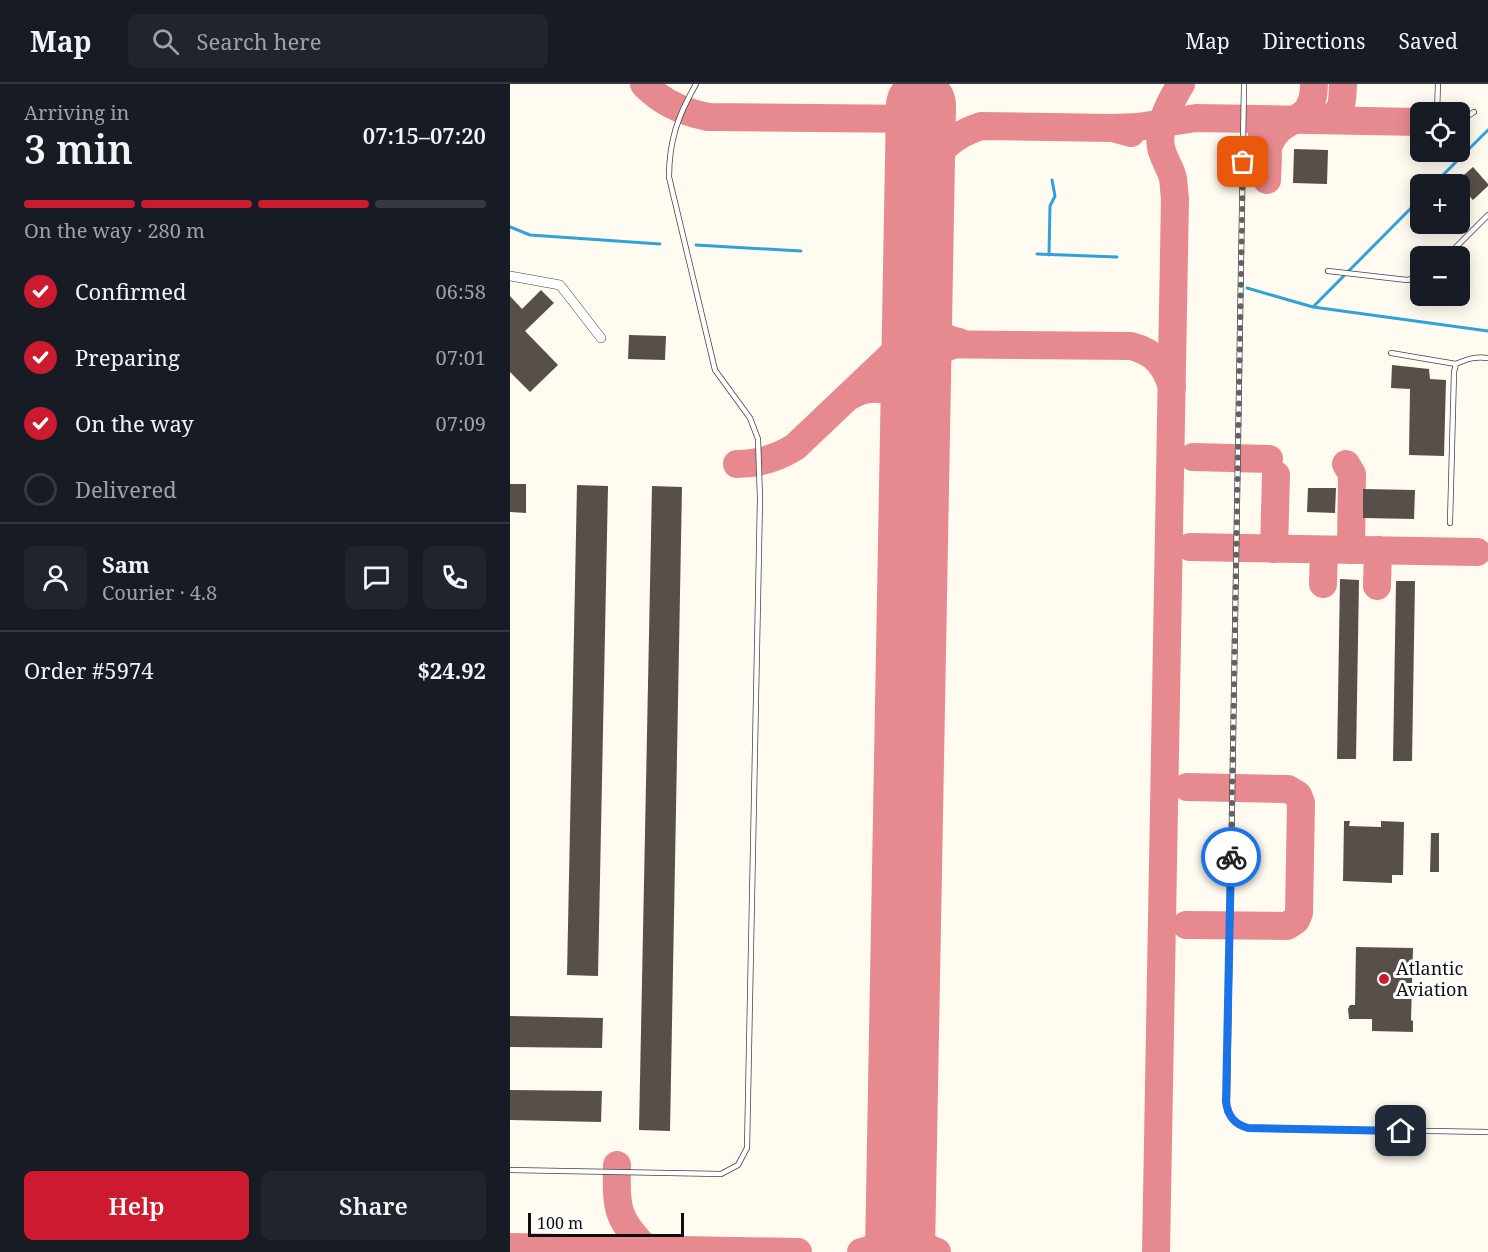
<!DOCTYPE html>
<meta charset="utf-8">
<style>
:root{--surface:#171b24;--page:#20242c;--text:#f1f3f6;--muted:#9ea1a6;--line:#363941;--accent:#cc1a2f}
body{margin:0;font-family:"Noto Serif",serif;background:var(--page);color:var(--text);height:100vh;display:flex;flex-direction:column;font-size:22px;white-space:nowrap}
*{box-sizing:border-box;margin:0}
p{font-size:20px;color:var(--muted)}
.icon{flex:none;width:33px;height:33px;fill:none;stroke:currentColor;stroke-width:2;stroke-linecap:round;stroke-linejoin:round}
.map{position:relative;flex:1;overflow:hidden}
.panel{display:flex;flex-direction:column;background:var(--surface);width:510px}
.panel>*{flex:none}
.tools{position:absolute;left:900px;top:18px;display:grid;gap:12px}
.tools a{display:grid;place-items:center;width:60px;height:60px;border-radius:9px;background:var(--surface);box-shadow:0 3px 15px #0003;font-size:30px}
.scale{position:absolute;left:18px;bottom:15px;width:156px;box-sizing:border-box;padding-left:6px;border:3px solid #0f0f0f;border-top:0;font-size:16px;line-height:21px;white-space:nowrap;color:#0f0f0f;-webkit-text-stroke:4px #fff;paint-order:stroke}
.pin{position:absolute;display:grid;place-items:center;width:51px;height:51px;color:#fff;margin:-26px;border-radius:12px;box-shadow:0 3px 9px #0006}
.courier{position:absolute;display:grid;place-items:center;width:60px;height:60px;margin:-30px;border:4px solid #1a73e8;border-radius:50%;background:#fff;color:#222;box-shadow:0 2px 8px #0007}
.headline em{font-style:normal;font-weight:600}
.headline div{display:flex;flex-direction:column-reverse}
.headline{display:flex;align-items:center;justify-content:space-between;height:102px;padding:0 24px}
h1{font-size:39px;font-weight:600;line-height:45px}
.bar{display:grid;grid-template-columns:repeat(4,1fr);gap:9px 6px;align-content:center;height:72px;padding:0 24px}
.bar i{height:8px;border-radius:4px;background:var(--line)}
.bar .on{background:var(--accent)}
.bar p{grid-column:span 4}
.line{display:flex;align-items:center;gap:15px;padding:0 24px;border-top:2px solid var(--line)}
.line div{flex:1}
.round{display:grid;place-items:center;flex:none;width:63px;height:63px;border-radius:9px;background:var(--page)}
ol{padding:0 24px;list-style:none}
li{display:flex;align-items:center;gap:18px;height:66px}
li p{margin-inline-start:auto}
li .icon{padding:6px;border-radius:50%;background:var(--accent);color:#fff;stroke-width:4}
li:last-child{color:var(--muted)}
li i{width:33px;height:33px;border:3px solid var(--line);border-radius:50%}
.action{display:flex;gap:12px;margin-top:auto;padding:12px 24px}
.action a{flex:1;height:69px;border-radius:9px;background:var(--accent);color:#fff;font-size:24px;font-weight:600;line-height:69px;text-align:center}
.action a+a{background:var(--page);color:var(--text)}
header{display:flex;align-items:center;gap:36px;box-sizing:border-box;height:84px;padding:0 30px;background:var(--surface);border-bottom:2px solid var(--line)}
header strong{font-size:28px}
nav{display:flex;gap:33px;margin-inline-start:auto;font-size:21px}
.search{width:420px;height:54px;background:var(--page);display:flex;align-items:center;gap:15px;box-sizing:border-box;padding:0 21px;border-radius:9px;color:var(--muted);font-size:22px}
main{display:flex;flex:1;min-height:0}
.map>svg:first-child{display:block}
.lines{fill:none;stroke-linecap:round;stroke-linejoin:round}
.stream{stroke:#30a2d9;stroke-width:3}
.taxiway{stroke:#e68a90;stroke-width:28}
.runway{stroke:#e68a90;stroke-width:70}
.building{fill:#594f4a}
.service-casing{stroke:#424242;stroke-width:6}
.minor-casing{stroke:#424242;stroke-width:10}
.service{stroke:#fff;stroke-width:4.5}
.minor{stroke:#fff;stroke-width:9}
.done{stroke:#63625e;stroke-width:6;stroke-dasharray:0 10.8}
.route{stroke:#1a73e8;stroke-width:8}
.poi-dot{fill:#cc1a2f;stroke:#fff;stroke-width:2}
.labels{text-anchor:middle;stroke-width:6;stroke-linejoin:round;paint-order:stroke}
.poi-label{font-size:18px;fill:#0f0f0f;stroke:#fff;text-anchor:start}
</style>
<header>
<strong>Map</strong>
<div class="search"><svg class="icon" aria-label="search" viewBox="0 0 24 24"><circle cx="10" cy="10" r="6"/><path d="M15 15l6 6"/></svg>Search here</div>
<nav><a>Map</a><a>Directions</a><a>Saved</a></nav>
</header>
<main>
<section class="panel">
<div class="headline"><div><h1>3 min</h1><p>Arriving in</p></div><em>07:15–07:20</em></div>
<div class="bar"><i class="on"></i><i class="on"></i><i class="on"></i><i></i><p>On the way · 280 m</p></div>
<ol>
<li><svg class="icon" aria-label="check" viewBox="0 0 24 24"><path d="M5 12l5 5 9-10"/></svg>Confirmed<p>06:58</p></li>
<li><svg class="icon" aria-label="check" viewBox="0 0 24 24"><path d="M5 12l5 5 9-10"/></svg>Preparing<p>07:01</p></li>
<li><svg class="icon" aria-label="check" viewBox="0 0 24 24"><path d="M5 12l5 5 9-10"/></svg>On the way<p>07:09</p></li>
<li><i></i>Delivered</li>
</ol>
<div class="line" style="height:108px"><a class="round"><svg class="icon" aria-label="person" viewBox="0 0 24 24"><circle cx="12" cy="8" r="4"/><path d="M4 21q1-7 8-7t8 7"/></svg></a><div><b>Sam</b><p>Courier · 4.8</p></div><a class="round"><svg class="icon" aria-label="chat" viewBox="0 0 24 24"><path d="M4 5h16v11H9l-5 4z"/></svg></a><a class="round"><svg class="icon" aria-label="phone" viewBox="0 0 24 24"><path d="M5 4h4l2 5-3 2q2 4 5 5l2-3 5 2v4C11 20 4 13 5 4z"/></svg></a></div>
<div class="line" style="height:78px"><div>Order #5974</div><b>$24.92</b></div>
<div class="action"><a>Help</a><a>Share</a></div>
</section>
<div class="map">
<svg width="978" height="1168" viewBox="0 0 978 1168">
<rect width="100%" height="100%" fill="#fffbf1"/>
<g class="lines">
<g class="stream">
<polyline points="924,100 978,46"/>
<polyline points="0,143 20,151 150,160"/>
<polyline points="186,161 291,167"/>
<polyline points="527,170 607,173"/>
<polyline points="539,171 540,122 545,112 542,96"/>
<polyline points="737,204 803,223 978,247"/>
<polyline points="804,222 910,115"/>
</g>
<g class="taxiway">
<path d="M134 0C152 19 173 28 198 33L410 35"/>
<path d="M813 36C834 30 832 19 833 0"/>
<polyline points="603,44 628,43 686,34 910,38"/>
<path d="M752 51C761 63 757 82 757 96"/>
<path d="M757 67C768 26 804 47 804 0"/>
<path d="M409 94C430 67 438 53 471 42L603 44 621 49"/>
<path d="M407 219C416 239 427 254 449 258"/>
<path d="M406 304C416 279 422 265 450 259"/>
<path d="M342 311C360 301 387 302 398 323 401 328 403 336 405 342"/>
<polyline points="683,373 759,375"/>
<path d="M227 380C248 380 267 374 285 363L385 268 407 260 621 262C644 268 655 280 662 303"/>
<polyline points="836,380 842,390 841,466"/>
<polyline points="680,463 967,468"/>
<polyline points="764,465 766,391"/>
<polyline points="813,500 814,466"/>
<polyline points="867,502 868,466"/>
<polyline points="676,841 777,842 786,836 789,829 791,719 788,711 778,705 677,703"/>
<path d="M107 1081C106 1128 107 1134 139 1168"/>
<path d="M391 1125C398 1143 407 1162 427 1168"/>
<polyline points="0,1163 288,1168"/>
<path d="M351 1168C375 1164 384 1145 391 1125"/>
<path d="M646 1168 665 114C664 108 664 101 663 95 661 84 653 75 651 63 647 42 660 18 671 0"/>
</g>
<polyline class="runway" points="390,1168 411,21"/>
</g>
<g class="building">
<polygon points="784,65 818,66 817,100 783,99"/>
<polygon points="963,83 978,100 978,102 963,116 946,98"/>
<polygon points="31,206 44,219 15,247 48,281 20,308 0,288 0,212 12,225"/>
<polygon points="119,251 156,252 155,276 118,275"/>
<polygon points="882,281 919,285 920,295 936,296 934,372 899,371 900,305 881,304"/>
<polygon points="0,400 16,400 16,429 0,428"/>
<polygon points="67,401 98,402 88,892 57,891"/>
<polygon points="142,402 172,403 160,1047 129,1046"/>
<polygon points="798,404 826,404 825,429 797,428"/>
<polygon points="853,405 905,406 904,435 853,434"/>
<polygon points="830,495 849,496 846,675 827,675"/>
<polygon points="886,497 905,497 902,677 883,677"/>
<polygon points="834,737 840,737 839,742 871,743 871,737 894,738 893,791 882,791 882,799 833,797"/>
<polygon points="921,749 929,749 929,788 920,788"/>
<polygon points="846,863 903,864 901,936 903,937 903,948 862,947 862,935 839,935 838,925 840,921 845,921"/>
<polygon points="0,932 93,934 92,964 0,963"/>
<polygon points="0,1006 92,1007 91,1038 0,1036"/>
</g>
<g class="lines">
<g class="service-casing">
<g id="service">
<polyline points="734,0 717,1027 725,1038 738,1044 978,1048"/>
<polyline points="927,28 928,0"/>
<polyline points="950,37 964,28"/>
<polyline points="937,172 978,131"/>
<polyline points="818,187 897,196 910,193"/>
<polyline points="881,269 946,280"/>
<path d="M940 439 944 288 946 280C957 275 966 272 978 274"/>
<path d="M0 1086 211 1090 228 1081 237 1064 250 415 248 355 240 334 205 286 159 93C159 56 168 32 186 0"/>
</g>
</g>
<g class="minor-casing">
<polyline id="minor" points="0,192 50,201 91,254"/>
</g>
<use href="#service" class="service"/>
<use href="#minor" class="minor"/>
</g>
<g class="lines">
<polyline class="done" points="721,773 733,78"/>
<path class="route" d="M721 773 716 1018C718 1032 724 1040 738 1044L891 1047"/>
</g>
<circle class="poi-dot" cx="874" cy="895" r="6"/>
<g class="labels">
<g class="poi-label">
<text x="886" y="891">Atlantic<tspan x="886" dy="21">Aviation</tspan></text>
</g>
</g>
</svg>
<div class="tools">
<a><svg class="icon" aria-label="locate" viewBox="0 0 24 24"><circle cx="12" cy="12" r="6"/><path d="M12 2v4M12 18v4M2 12h4M18 12h4"/></svg></a>
<a>+</a>
<a>−</a>
</div>
<div class="scale">100 m</div>
<div class="pin" style="left:733px;top:78px;background:#ea580c"><svg class="icon" aria-label="bag" viewBox="0 0 24 24"><path d="M5 8h14l-1 12H6zM9 8a3 3 0 0 1 6 0"/></svg></div>
<div class="pin" style="left:891px;top:1047px;background:#1f2937"><svg class="icon" aria-label="home" viewBox="0 0 24 24"><path d="M3 11l9-7 9 7M6 9v11h12V9"/></svg></div>
<div class="courier" style="left:721px;top:773px"><svg class="icon" aria-label="bike" viewBox="0 0 24 24"><circle cx="6" cy="16" r="4"/><circle cx="18" cy="16" r="4"/><path d="M6 16l4-8h5l3 8M10 8l3 8H6M13 5h3"/></svg></div>
</div>
</main>
